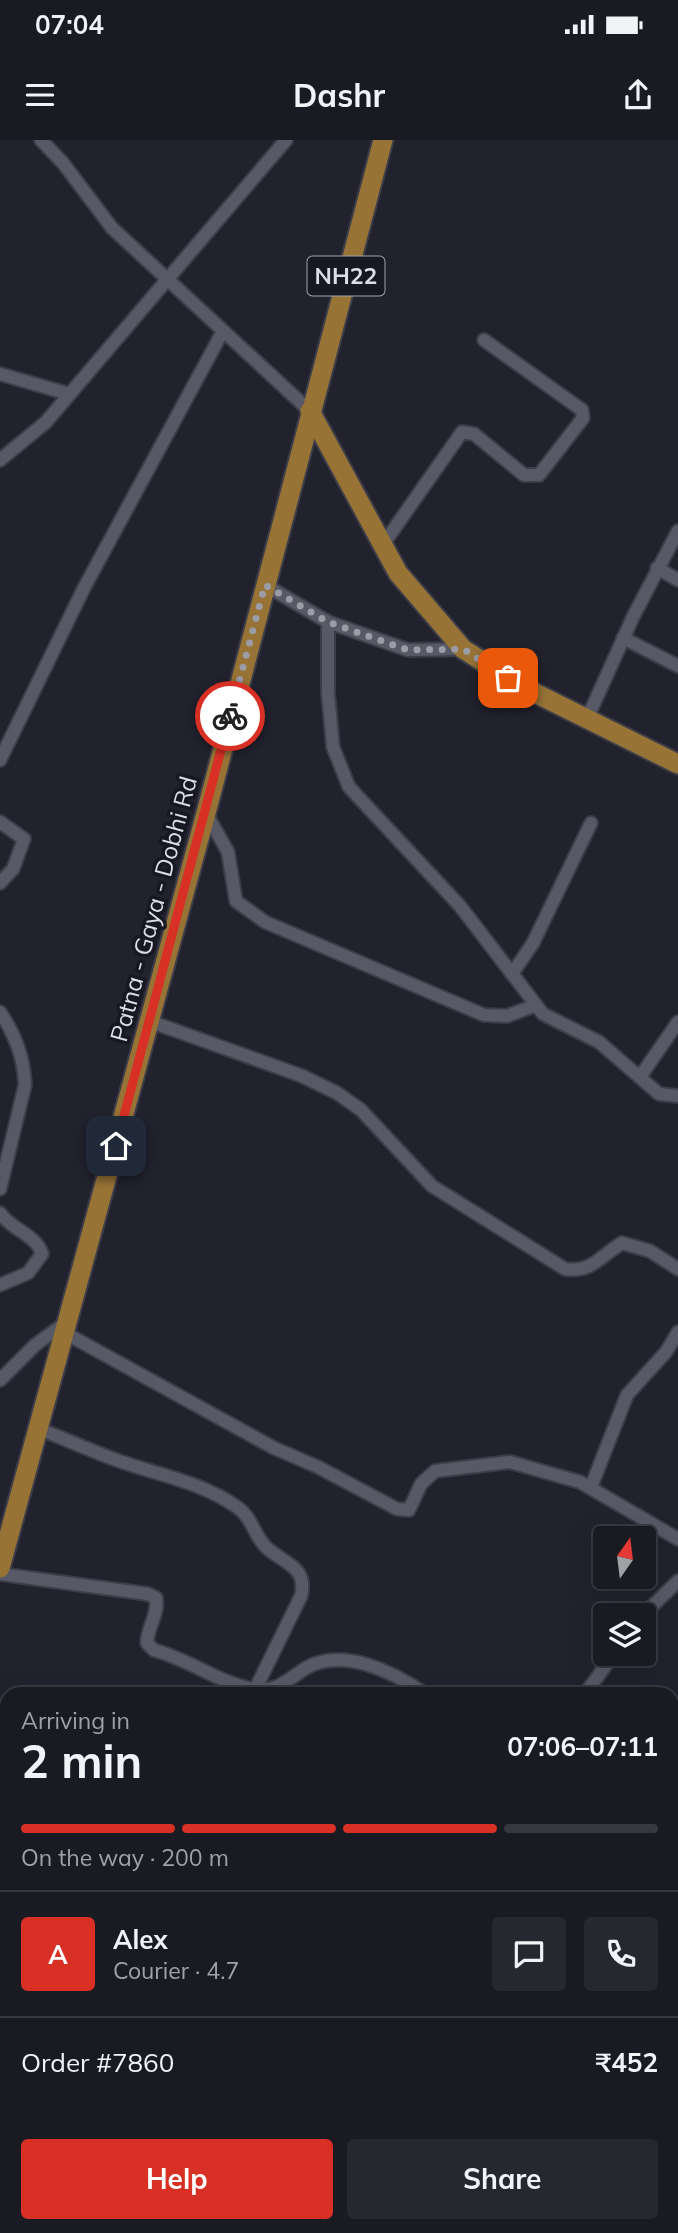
<!DOCTYPE html>
<meta charset="utf-8">
<style>
:root{--surface:#191a22;--page:#26272f;--text:#f1f3f6;--muted:#9fa1a5;--line:#373840;--accent:#d93025}
body{margin:0;font-family:Mulish,sans-serif;background:var(--page);color:var(--text);height:100vh;display:flex;flex-direction:column;font-size:26px;white-space:nowrap}
*{box-sizing:border-box;margin:0}
p{font-size:23px;color:var(--muted)}
.icon{flex:none;width:38px;height:38px;fill:none;stroke:currentColor;stroke-width:2;stroke-linecap:round;stroke-linejoin:round}
.map{position:relative;flex:1;overflow:hidden}
.sheet{position:absolute;left:0px;top:1547px;width:679px;height:546px;display:flex;flex-direction:column;background:var(--surface);border-radius:21px 21px 0 0;box-shadow:0 7px 28px #0002,0 0 0 2px var(--line)}
.sheet>*{flex:none}
.needle{width:46px;rotate:14deg}
.fabs{position:absolute;left:593px;top:1386px;display:grid;gap:14px}
.fabs a{display:grid;place-items:center;width:63px;height:63px;border-radius:7px;background:var(--surface);box-shadow:0 7px 28px #0002,0 0 0 2px var(--line);font-size:35px}
.pin{position:absolute;display:grid;place-items:center;width:60px;height:60px;color:#fff;margin:-30px;border-radius:14px;box-shadow:0 4px 10px #0006}
.courier{position:absolute;display:grid;place-items:center;width:70px;height:70px;margin:-35px;border:5px solid #d93025;border-radius:50%;background:#fff;color:#222;box-shadow:0 2px 9px #0007}
.headline em{font-style:normal;font-weight:700}
.headline div{display:flex;flex-direction:column-reverse}
.headline{display:flex;align-items:center;justify-content:space-between;height:119px;padding:0 21px}
h1{font-size:46px;font-weight:700;line-height:52px}
.bar{display:grid;grid-template-columns:repeat(4,1fr);gap:10px 7px;align-content:center;height:84px;padding:0 21px}
.bar i{height:9px;border-radius:5px;background:var(--line)}
.bar .on{background:var(--accent)}
.bar p{grid-column:span 4}
.line{display:flex;align-items:center;gap:18px;padding:0 21px;border-top:2px solid var(--line)}
.line div{flex:1}
.round{display:grid;place-items:center;flex:none;width:74px;height:74px;border-radius:7px;background:var(--page)}
.button{display:flex;gap:14px;margin-top:auto;padding:14px 21px}
.button a{flex:1;height:80px;border-radius:7px;background:var(--accent);color:#fff;font-size:28px;font-weight:700;line-height:80px;text-align:center}
.button a+a{background:var(--page);color:var(--text)}
.status{display:flex;justify-content:space-between;align-items:center;height:49px;padding:0 35px;background:var(--surface);direction:ltr}
.status svg{height:19px;fill:currentColor}
header{display:flex;justify-content:space-between;align-items:center;height:91px;padding:0 21px;background:var(--surface);font-size:32px;font-weight:700}
.map>svg:first-child{display:block}
.lines{fill:none;stroke-linecap:round;stroke-linejoin:round}
.service-casing{stroke:#3d3d48;stroke-width:10}
.minor-casing{stroke:#3d3d48;stroke-width:16}
.primary-casing{stroke:#3d3d48;stroke-width:23}
.service{stroke:#585967;stroke-width:6}
.minor{stroke:#585967;stroke-width:12}
.primary{stroke:#977336;stroke-width:19}
.done{stroke:#9b9ca5;stroke-width:7;stroke-dasharray:0 12.6}
.route{stroke:#d93025;stroke-width:9}
.labels{text-anchor:middle;stroke-width:7;stroke-linejoin:round;paint-order:stroke}
.shield{fill:#181824;stroke:#a1a2ab;stroke-width:2}
.shield-label{font-size:23px;font-weight:bold;fill:#dcdde5}
.street-label{font-size:24px;fill:#dcdde5;stroke:#181824}
</style>
<div class="status"><b>07:04</b><svg viewBox="0 0 49 12"><path d="M0 12V9h3v3zM5 12V6h3v6zM10 12V3h3v9zM15 12V0h3v12zM26 1h20v11H26zM47 4h2v5h-2z"/></svg></div>
<header><svg class="icon" aria-label="menu" viewBox="0 0 24 24"><path d="M4 6h16M4 12h16M4 18h16"/></svg>Dashr<svg class="icon" aria-label="share" viewBox="0 0 24 24"><path d="M12 15V3M7 8l5-5 5 5M5 13v7h14v-7"/></svg></header>
<div class="map">
<svg width="678" height="2093" viewBox="0 0 678 2093">
<rect width="100%" height="100%" fill="#21222e"/>
<g class="lines">
<g class="service-casing">
<g id="service">
<polyline points="0,1845 7,1849"/>
<polyline points="45,2093 51,2086"/>
</g>
</g>
<g class="minor-casing">
<g id="minor">
<polyline points="41,0 63,23 112,88 310,271"/>
<polyline points="0,234 69,254"/>
<polyline points="0,320 46,282 286,0"/>
<polyline points="382,406 462,292 474,294 524,335 539,335 583,278 582,270 484,200"/>
<polyline points="657,428 678,440"/>
<polyline points="265,445 328,482 328,553 333,607 349,647 460,766 543,874 599,902 659,954 678,956"/>
<polyline points="328,482 408,510 463,509"/>
<polyline points="623,498 678,526"/>
<polyline points="587,579 633,477 678,391"/>
<polyline points="0,620 84,448 223,191"/>
<polyline points="206,673 228,712 236,761 265,782 484,875 507,876 536,865"/>
<polyline points="0,682 24,699 13,729 0,743"/>
<polyline points="512,834 533,803 591,683"/>
<path d="M0 872C15 895 24 917 25 945L0 1049"/>
<path d="M149 881 302 936 337 953 361 970 432 1046 565 1129C592 1133 600 1116 622 1103L650 1111 678 1129"/>
<polyline points="640,937 678,882"/>
<path d="M0 1073C10 1089 37 1095 42 1114L28 1133 0 1145"/>
<polyline points="65,1193 274,1308 318,1327 397,1369 409,1370 421,1344 435,1331 510,1322 580,1342 678,1399"/>
<polyline points="0,1240 35,1205 68,1181"/>
<path d="M37 1288C65 1299 93 1312 122 1322 160 1335 203 1343 237 1367 253 1378 254 1397 268 1409 286 1424 308 1428 301 1456L253 1554"/>
<polyline points="591,1347 627,1255 666,1212 678,1192"/>
<path d="M0 1434 148 1454 156 1458C159 1474 147 1488 147 1503L154 1510C188 1519 219 1543 253 1549 275 1554 290 1538 306 1528 343 1507 394 1532 425 1554"/>
<polyline points="643,1475 678,1441"/>
<polyline points="585,1554 614,1514"/>
<polyline points="672,1599 678,1603"/>
<polyline points="0,1695 7,1697"/>
<polyline points="672,1819 678,1820"/>
<polyline points="523,2086 529,2093"/>
<polyline points="241,2093 246,2086"/>
</g>
</g>
<g class="primary-casing">
<g id="primary">
<polyline points="310,271 398,433 463,509 523,547 678,624"/>
<polyline points="0,1428 206,673 383,0"/>
</g>
</g>
<use href="#service" class="service"/>
<use href="#minor" class="minor"/>
<use href="#primary" class="primary"/>
</g>
<g class="lines">
<polyline class="done" points="230,576 265,445 328,482 408,510 463,509 508,538"/>
<polyline class="route" points="116,1006 230,576"/>
</g>
<g class="labels">
<rect class="shield" x="307.5" y="116.5" width="77" height="39" rx="5"/>
<g class="shield-label">
<text x="346" y="144">NH22</text>
</g>
<g class="street-label">
<text transform="translate(154 769) rotate(-75)" y="8">Patna - Gaya - Dobhi Rd</text>
</g>
</g>
</svg>
<div class="fabs">
<a><svg class="needle" viewBox="-14 -14 28 28"><path d="M0-13l5 13h-10z" fill="#e53935"/><path d="M0 13l5-13h-10z" fill="#9fa1a5"/></svg></a>
<a><svg class="icon" aria-label="layers" viewBox="0 0 24 24"><path d="M12 4l9 5-9 5-9-5zM3 14l9 5 9-5"/></svg></a>
</div>
<div class="pin" style="left:508px;top:538px;background:#ea580c"><svg class="icon" aria-label="bag" viewBox="0 0 24 24"><path d="M5 8h14l-1 12H6zM9 8a3 3 0 0 1 6 0"/></svg></div>
<div class="pin" style="left:116px;top:1006px;background:#1f2937"><svg class="icon" aria-label="home" viewBox="0 0 24 24"><path d="M3 11l9-7 9 7M6 9v11h12V9"/></svg></div>
<div class="courier" style="left:230px;top:576px"><svg class="icon" aria-label="bike" viewBox="0 0 24 24"><circle cx="6" cy="16" r="4"/><circle cx="18" cy="16" r="4"/><path d="M6 16l4-8h5l3 8M10 8l3 8H6M13 5h3"/></svg></div>
<section class="sheet">
<div class="headline"><div><h1>2 min</h1><p>Arriving in</p></div><em>07:06–07:11</em></div>
<div class="bar"><i class="on"></i><i class="on"></i><i class="on"></i><i></i><p>On the way · 200 m</p></div>
<div class="line" style="height:126px"><b class="round" style="background:var(--accent);color:#fff">A</b><div><b>Alex</b><p>Courier · 4.7</p></div><a class="round"><svg class="icon" aria-label="chat" viewBox="0 0 24 24"><path d="M4 5h16v11H9l-5 4z"/></svg></a><a class="round"><svg class="icon" aria-label="phone" viewBox="0 0 24 24"><path d="M5 4h4l2 5-3 2q2 4 5 5l2-3 5 2v4C11 20 4 13 5 4z"/></svg></a></div>
<div class="line" style="height:91px"><div>Order #7860</div><b>₹452</b></div>
<div class="button"><a>Help</a><a>Share</a></div>
</section>
</div>
